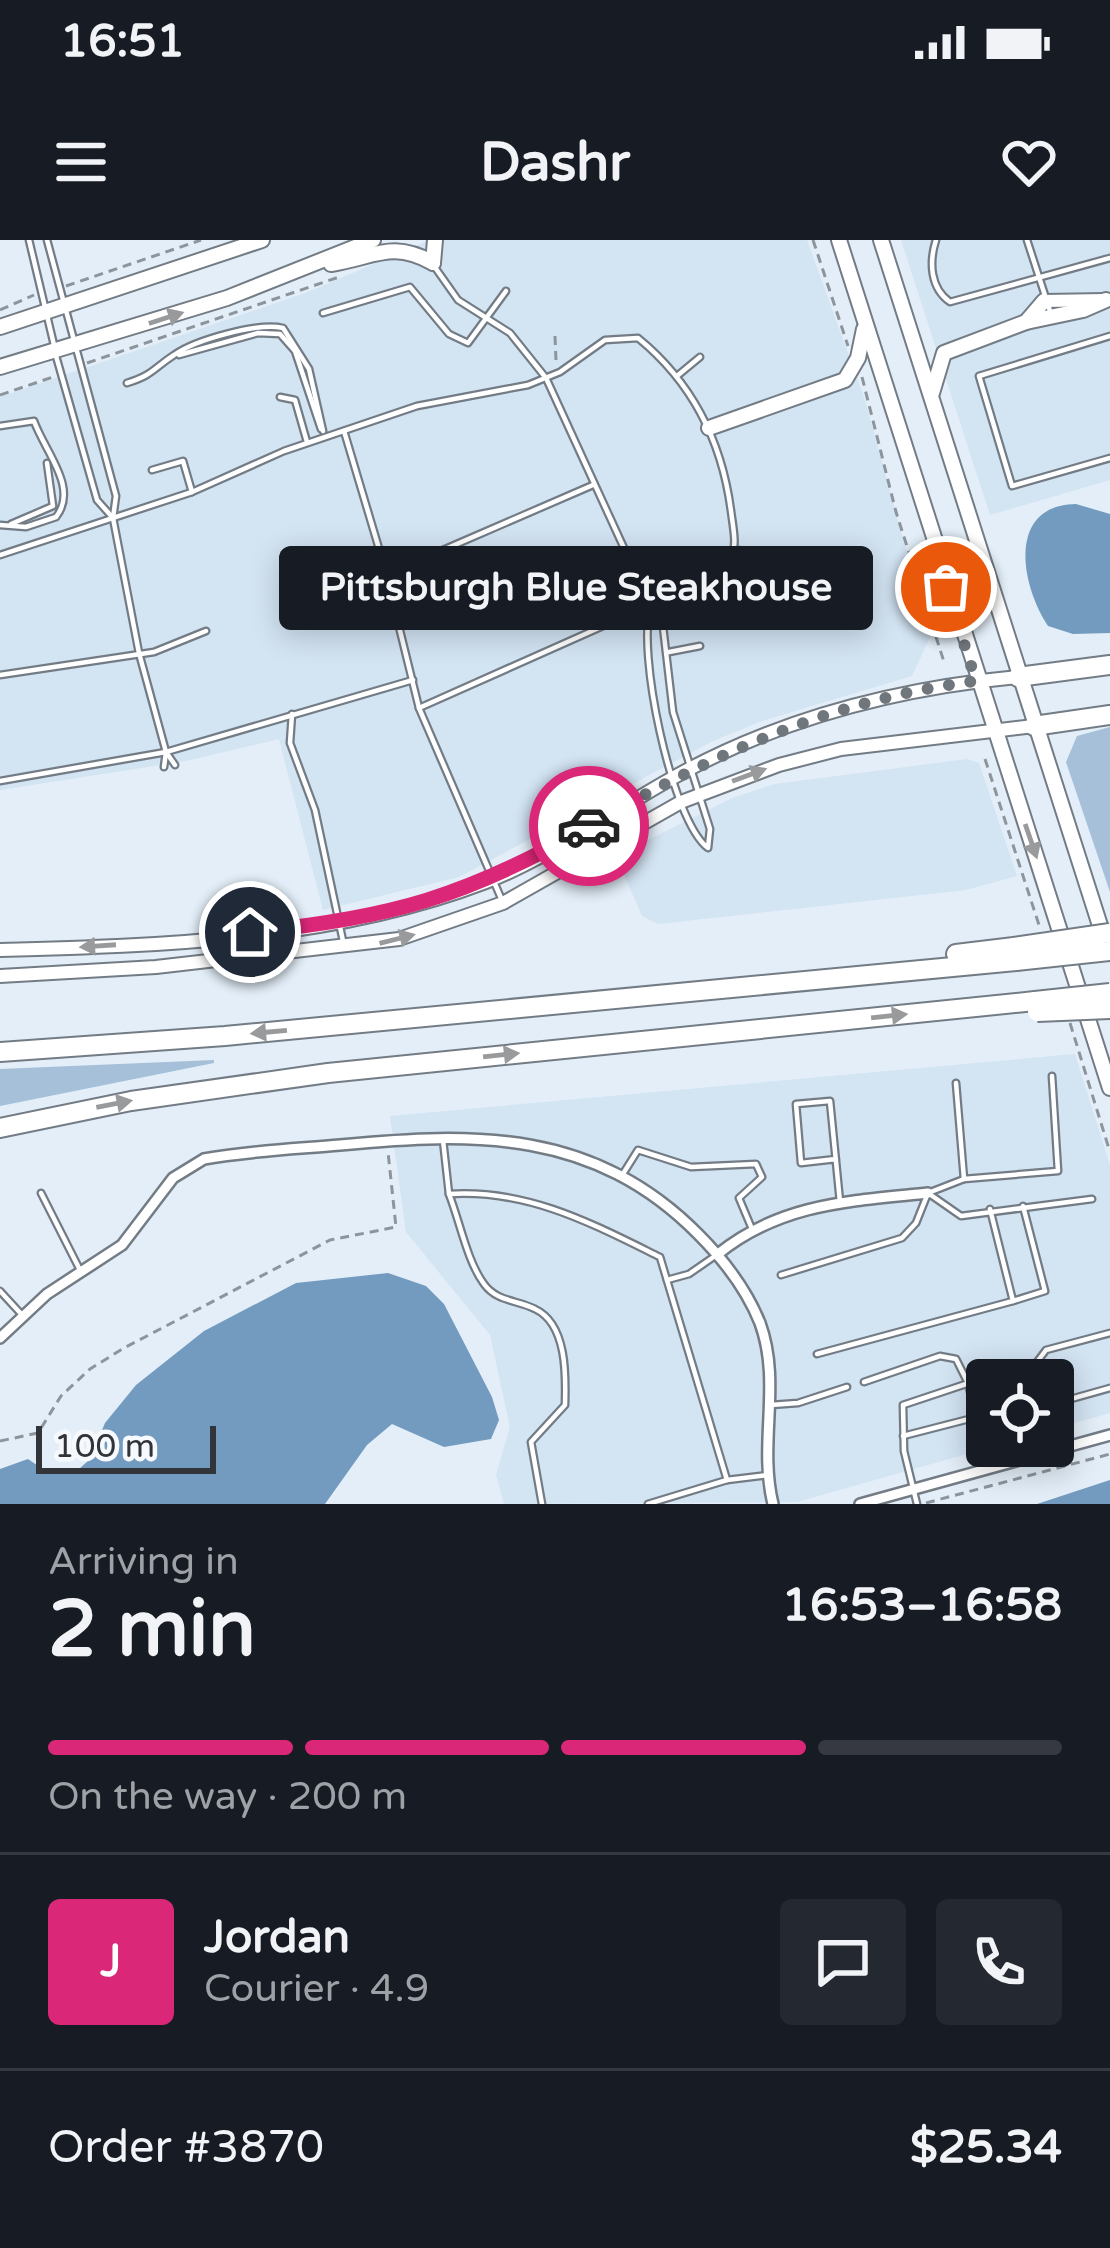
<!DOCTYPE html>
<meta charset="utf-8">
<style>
:root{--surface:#171b24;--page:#242831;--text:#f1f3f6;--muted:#9ea1a6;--line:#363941;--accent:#db2777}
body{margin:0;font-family:"Varela Round",sans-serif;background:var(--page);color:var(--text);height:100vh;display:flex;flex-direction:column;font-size:45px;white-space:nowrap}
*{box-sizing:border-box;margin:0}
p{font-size:39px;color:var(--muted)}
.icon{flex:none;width:66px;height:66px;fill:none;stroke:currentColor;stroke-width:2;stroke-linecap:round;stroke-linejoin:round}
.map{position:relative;height:1264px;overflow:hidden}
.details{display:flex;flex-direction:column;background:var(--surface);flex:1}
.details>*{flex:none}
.tools{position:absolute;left:966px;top:1119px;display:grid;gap:24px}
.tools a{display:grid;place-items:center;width:108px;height:108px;border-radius:12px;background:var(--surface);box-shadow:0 6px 30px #0003;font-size:60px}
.scale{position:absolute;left:36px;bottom:30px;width:180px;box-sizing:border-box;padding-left:12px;border:6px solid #313539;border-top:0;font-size:33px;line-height:42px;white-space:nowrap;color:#313539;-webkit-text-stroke:9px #f6fafe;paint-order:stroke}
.pin{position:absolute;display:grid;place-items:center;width:102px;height:102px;color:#fff;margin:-51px;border:6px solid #fff;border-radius:50%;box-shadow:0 3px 12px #0007}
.courier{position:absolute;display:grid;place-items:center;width:120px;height:120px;margin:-60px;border:9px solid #db2777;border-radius:50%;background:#fff;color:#222;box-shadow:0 3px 15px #0007}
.bubble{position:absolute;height:84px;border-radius:12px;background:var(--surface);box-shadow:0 6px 30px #0003;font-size:39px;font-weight:800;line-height:84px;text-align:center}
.summary em{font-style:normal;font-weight:800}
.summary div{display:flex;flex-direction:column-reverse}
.summary{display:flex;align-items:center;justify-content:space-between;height:204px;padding:0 48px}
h1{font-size:78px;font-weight:800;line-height:90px}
.bar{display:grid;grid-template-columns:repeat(4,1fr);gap:18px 12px;align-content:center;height:144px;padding:0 48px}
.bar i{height:15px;border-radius:9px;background:var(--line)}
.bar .on{background:var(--accent)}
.bar p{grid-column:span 4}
.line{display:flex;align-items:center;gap:30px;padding:0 48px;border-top:3px solid var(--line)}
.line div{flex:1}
.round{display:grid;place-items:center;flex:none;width:126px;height:126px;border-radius:12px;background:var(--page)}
.status{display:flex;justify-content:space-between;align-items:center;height:84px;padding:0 60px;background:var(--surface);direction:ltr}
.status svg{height:33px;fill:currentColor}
header{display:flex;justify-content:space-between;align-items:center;height:156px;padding:0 48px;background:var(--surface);font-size:54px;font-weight:800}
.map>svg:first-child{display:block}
.built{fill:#d3e4f3}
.green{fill:#a5c0d8}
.water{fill:#739bbf}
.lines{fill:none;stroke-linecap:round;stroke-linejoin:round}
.service-casing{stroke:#737c85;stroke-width:9}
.minor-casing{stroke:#737c85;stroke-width:14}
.tertiary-casing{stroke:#737c85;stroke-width:16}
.secondary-casing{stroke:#737c85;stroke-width:18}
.motorway-casing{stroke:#737c85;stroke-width:22}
.path{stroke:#8d959c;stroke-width:3;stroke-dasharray:9 6;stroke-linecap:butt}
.service{stroke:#fff;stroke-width:4.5}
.minor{stroke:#fff;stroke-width:9}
.tertiary{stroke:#fff;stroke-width:12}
.secondary{stroke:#fff;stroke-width:14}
.motorway{stroke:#fff;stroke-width:18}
.motorway-bridge-casing{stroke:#737c85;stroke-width:22;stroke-linecap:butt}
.motorway-bridge{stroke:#fff;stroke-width:18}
.oneway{fill:#989a9c}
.done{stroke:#6f767c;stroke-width:12;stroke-dasharray:0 21.6}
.route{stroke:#db2777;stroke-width:15}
</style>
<div class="status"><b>16:51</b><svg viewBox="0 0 49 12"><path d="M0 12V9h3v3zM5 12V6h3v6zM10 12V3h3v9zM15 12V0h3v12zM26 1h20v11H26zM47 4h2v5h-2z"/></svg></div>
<header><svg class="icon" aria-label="menu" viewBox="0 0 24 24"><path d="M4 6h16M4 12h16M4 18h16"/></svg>Dashr<svg class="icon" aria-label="heart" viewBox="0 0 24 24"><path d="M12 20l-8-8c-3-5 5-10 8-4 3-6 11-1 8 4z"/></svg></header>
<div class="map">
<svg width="1110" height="1264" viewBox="0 0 1110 1264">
<rect width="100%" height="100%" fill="#e3eef8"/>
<g class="built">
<polygon points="430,0 807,0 865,160 930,397 912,436 762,481 713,501 459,637 323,670 279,499 186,521 0,550 0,157 308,52"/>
<polygon points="901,0 1110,0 1110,240 990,275"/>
<polygon points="967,519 979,523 1017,636 966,650 658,684 642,676 616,616 732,558 775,544"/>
<polygon points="1075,814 1110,925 1110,1173 1053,1189 1053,1140 987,1140 987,1206 995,1206 797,1262 504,1264 496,1235 510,1187 490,1095 406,992 390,876"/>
</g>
<g class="green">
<polygon points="1110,487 1110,652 1066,522 1077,496"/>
<polygon points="214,820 214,823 0,866 0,829"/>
</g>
<g class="water">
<path d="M1076 264 1110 274V393L1073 394 1048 386C1020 344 1007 265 1076 264Z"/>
<polygon points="388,1033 426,1046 444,1064 492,1157 499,1180 491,1199 444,1207 392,1184 367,1205 325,1264 0,1264 0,1229 28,1219 50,1234 78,1230 90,1219 105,1183 136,1145 204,1091 296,1043"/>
<polygon points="1110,1240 1110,1264 1037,1264"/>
</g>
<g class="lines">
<g class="service-casing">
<g id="service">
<polyline points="29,0 54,105"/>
<polyline points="47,0 116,256 113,278 139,413 166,512 175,525"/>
<path d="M936 0C929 22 930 48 950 62L1110 18"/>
<polyline points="1027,0 1051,74"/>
<polyline points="434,26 458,60 510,93 546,138 651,367"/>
<polyline points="323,73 410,47 449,94 468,103 506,51"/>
<polyline points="1110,96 979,136 1012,246 1110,218"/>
<polyline points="179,115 258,93 280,94 295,111 321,189"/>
<polyline points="56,116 97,260 113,278"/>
<polyline points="677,136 700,117"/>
<path d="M127 143C153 135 154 128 174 115 195 100 259 82 283 88L309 129 323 191"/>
<polyline points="280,157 295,160 307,202"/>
<path d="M0 186 34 181C45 212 79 248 56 277L26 287 0 285"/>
<polyline points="344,191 380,312"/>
<polyline points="152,230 183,221 192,252"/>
<polyline points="11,284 53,266 47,223"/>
<polyline points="735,309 762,316"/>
<circle cx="386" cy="334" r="21"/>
<path d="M0 315 192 252 284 211 417 166 528 145 560 132 605 100 638 98C693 143 722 202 731 271 733 287 737 303 732 319L711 338 419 468"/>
<polyline points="406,326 593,245"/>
<polyline points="391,354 419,468 501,658"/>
<polyline points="316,357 366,337"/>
<path d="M651 367 662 378 673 472 710 589 708 608C671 580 636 408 651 367Z"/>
<polyline points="669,412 700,406"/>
<polyline points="0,435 154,412 206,391"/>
<polyline points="292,474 290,503 315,570 343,701"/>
<polyline points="164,527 166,512"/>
<polyline points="0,541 166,512 413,440"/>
<polyline points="956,843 964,939"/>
<path d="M443 900 449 954C528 949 591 983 660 1017L727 1240 648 1264"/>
<polyline points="836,919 801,923 796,864 830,861 840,962"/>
<polyline points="621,937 638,910 691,927 756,924 762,937 739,958 752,989"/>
<polyline points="41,953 79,1028"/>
<polyline points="928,953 961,976 1092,959"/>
<path d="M449 954C460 982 467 1021 484 1044 497 1062 518 1060 535 1069 567 1084 566 1135 565 1165L531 1202 542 1264"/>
<polyline points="990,969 1013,1061 1045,1051 1023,966"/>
<polyline points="781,1035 902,998 916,983 928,953 964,939 1058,931 1052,836"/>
<polyline points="667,1040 689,1034 715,1016"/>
<polyline points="0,1051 23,1076"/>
<polyline points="817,1114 1013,1061"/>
<polyline points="1037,1140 1034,1126 1046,1110 1110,1093"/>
<polyline points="864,1142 940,1116 956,1119 968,1143 988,1227"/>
<polyline points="1053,1164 1110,1148"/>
<polyline points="771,1165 798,1163 847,1147"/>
<polyline points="903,1196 973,1178"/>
<polyline points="727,1240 768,1235"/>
<polyline points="917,1264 904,1211 903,1165 966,1144"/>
</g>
</g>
<g class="minor-casing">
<g id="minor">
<path d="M718 1014C781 963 851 961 928 953"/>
<path d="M0 1098 47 1054 122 1005 173 938 204 919C248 911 295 909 340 905 475 892 594 889 698 994 724 1020 746 1048 760 1083 782 1143 758 1203 773 1264"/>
<polyline points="860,1264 1110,1195"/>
</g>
</g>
<g class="tertiary-casing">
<g id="tertiary">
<polyline points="1044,61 1105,60"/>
<path d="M0 710C161 706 335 700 486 642 553 616 615 569 678 535 782 478 900 448 1018 437"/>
<polyline points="0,736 156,727 399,699 503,663 681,562 779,525 841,509 1034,486"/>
</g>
</g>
<g class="secondary-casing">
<g id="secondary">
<polyline points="839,0 1110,848"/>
<polyline points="881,0 1104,698"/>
<polyline points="433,23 435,0"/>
<path d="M331 24C375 17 392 0 433 23"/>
<polyline points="1026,82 1083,70 1106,60"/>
<polyline points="0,87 262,0"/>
<polyline points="0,127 227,58 373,0"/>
<polyline points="932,153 944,113 1026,82 1044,61"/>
<polyline points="709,188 845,140 858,118 864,89"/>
</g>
</g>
<g class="motorway-casing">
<g id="motorway">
<polyline points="1018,437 1110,425"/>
<polyline points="1034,486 1110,475"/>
<polyline points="956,714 1014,707"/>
<polyline points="0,812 225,796 1016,721"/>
<polyline points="0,888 131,861 328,833 1035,761"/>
</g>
</g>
<g class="path">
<polyline points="813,0 848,106"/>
<polyline points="66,46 201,0"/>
<polyline points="0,70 34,55"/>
<polyline points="555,96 556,121"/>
<polyline points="87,123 339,37"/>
<polyline points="862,137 896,272 945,425"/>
<polyline points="0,155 56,136"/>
<polyline points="679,383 691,380"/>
<polyline points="985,519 1040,688"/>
<polyline points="1070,783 1110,912"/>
<polyline points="0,1201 38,1193 61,1156 90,1129 124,1108 330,1000 396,987 388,912"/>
<polyline points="926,1263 1110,1214"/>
</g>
<use href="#service" class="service"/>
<use href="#minor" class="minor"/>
<use href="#tertiary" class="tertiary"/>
<use href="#secondary" class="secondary"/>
<use href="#motorway" class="motorway"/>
<g class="motorway-bridge-casing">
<g id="motorway-bridge">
<polyline points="1014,707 1110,693"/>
<polyline points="1016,721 1110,711"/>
<polyline points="1035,761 1110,753"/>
<polyline points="1037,772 1110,769"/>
</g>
</g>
<use href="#motorway-bridge" class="motorway-bridge"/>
</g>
<defs><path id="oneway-solid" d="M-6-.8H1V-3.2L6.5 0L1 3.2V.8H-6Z" transform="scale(3)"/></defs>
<g class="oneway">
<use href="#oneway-solid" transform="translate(166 78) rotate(-18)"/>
<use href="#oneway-solid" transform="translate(749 535) rotate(-20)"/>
<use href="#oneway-solid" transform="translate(1031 601) rotate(71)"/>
<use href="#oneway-solid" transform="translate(397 699) rotate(-14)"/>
<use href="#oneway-solid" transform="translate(98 706) rotate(176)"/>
<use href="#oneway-solid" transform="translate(889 776) rotate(-6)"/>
<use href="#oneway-solid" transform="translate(269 792) rotate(175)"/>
<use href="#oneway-solid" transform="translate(501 815) rotate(-6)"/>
<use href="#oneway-solid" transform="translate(114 864) rotate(-11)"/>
</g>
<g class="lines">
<path class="done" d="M589 586C711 515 834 459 976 441L946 347"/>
<path class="route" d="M250 692C388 679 469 656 589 586"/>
</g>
</svg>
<div class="tools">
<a><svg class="icon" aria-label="locate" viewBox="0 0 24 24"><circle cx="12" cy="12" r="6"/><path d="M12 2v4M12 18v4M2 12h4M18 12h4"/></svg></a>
</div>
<div class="scale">100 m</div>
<div class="pin" style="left:946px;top:347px;background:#ea580c"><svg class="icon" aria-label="bag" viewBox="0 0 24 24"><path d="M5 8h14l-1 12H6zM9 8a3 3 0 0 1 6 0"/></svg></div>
<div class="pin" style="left:250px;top:692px;background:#1f2937"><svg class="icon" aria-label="home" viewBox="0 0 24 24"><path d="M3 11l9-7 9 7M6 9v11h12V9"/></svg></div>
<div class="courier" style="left:589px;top:586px"><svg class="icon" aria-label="car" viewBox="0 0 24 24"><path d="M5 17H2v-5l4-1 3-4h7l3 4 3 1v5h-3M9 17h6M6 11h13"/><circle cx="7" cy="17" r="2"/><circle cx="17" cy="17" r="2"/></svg></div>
<div class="bubble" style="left:279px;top:306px;width:594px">Pittsburgh Blue Steakhouse</div>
</div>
<section class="details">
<div class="summary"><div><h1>2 min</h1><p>Arriving in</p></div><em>16:53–16:58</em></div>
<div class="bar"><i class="on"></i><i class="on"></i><i class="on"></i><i></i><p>On the way · 200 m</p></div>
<div class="line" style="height:216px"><b class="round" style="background:var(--accent);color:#fff">J</b><div><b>Jordan</b><p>Courier · 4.9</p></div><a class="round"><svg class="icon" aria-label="chat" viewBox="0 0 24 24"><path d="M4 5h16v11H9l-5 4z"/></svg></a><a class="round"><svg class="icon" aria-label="phone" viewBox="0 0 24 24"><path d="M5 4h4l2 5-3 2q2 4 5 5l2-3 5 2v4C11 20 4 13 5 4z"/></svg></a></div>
<div class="line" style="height:156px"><div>Order #3870</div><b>$25.34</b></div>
</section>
